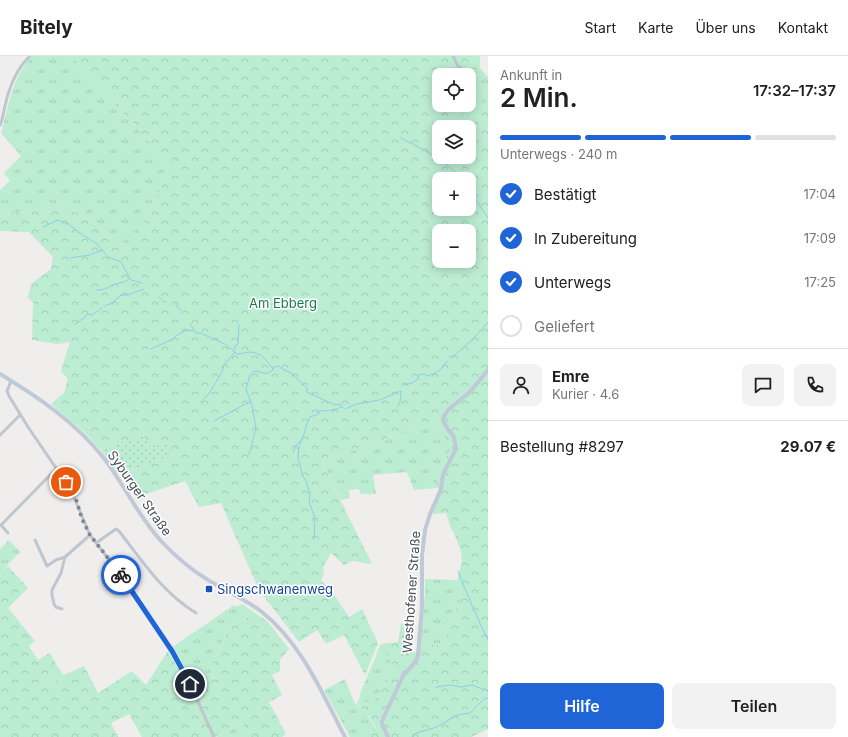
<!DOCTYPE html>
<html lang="de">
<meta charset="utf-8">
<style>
:root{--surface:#fff;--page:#f2f2f2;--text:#202124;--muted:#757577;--line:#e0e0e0;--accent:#2065d7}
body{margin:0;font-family:Inter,sans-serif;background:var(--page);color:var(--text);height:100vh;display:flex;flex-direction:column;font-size:15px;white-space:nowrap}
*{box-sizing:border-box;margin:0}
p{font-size:13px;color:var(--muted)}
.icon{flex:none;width:22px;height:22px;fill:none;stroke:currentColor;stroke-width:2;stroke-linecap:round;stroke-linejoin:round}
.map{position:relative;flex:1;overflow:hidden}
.details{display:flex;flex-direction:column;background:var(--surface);width:360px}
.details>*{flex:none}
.buttons{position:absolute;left:432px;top:12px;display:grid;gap:8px}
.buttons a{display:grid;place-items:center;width:44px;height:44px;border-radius:8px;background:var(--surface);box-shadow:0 2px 10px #0003;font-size:20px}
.pin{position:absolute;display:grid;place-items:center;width:34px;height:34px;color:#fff;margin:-17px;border:2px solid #fff;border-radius:50%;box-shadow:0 1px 4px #0007}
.courier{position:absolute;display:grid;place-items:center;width:40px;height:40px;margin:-20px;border:3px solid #2065d7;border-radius:50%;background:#fff;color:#222;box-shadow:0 1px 5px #0007}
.overview em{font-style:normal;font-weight:600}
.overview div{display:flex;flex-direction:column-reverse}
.overview{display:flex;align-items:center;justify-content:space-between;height:68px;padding:0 12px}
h1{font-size:26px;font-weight:600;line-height:30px}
.bar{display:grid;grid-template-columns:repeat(4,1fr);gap:6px 4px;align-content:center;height:48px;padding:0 12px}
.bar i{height:5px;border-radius:3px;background:var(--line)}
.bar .on{background:var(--accent)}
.bar p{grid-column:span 4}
.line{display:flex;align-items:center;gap:10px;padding:0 12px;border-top:1px solid var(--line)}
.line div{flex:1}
.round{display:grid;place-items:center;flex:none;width:42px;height:42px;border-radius:8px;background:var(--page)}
ol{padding:0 12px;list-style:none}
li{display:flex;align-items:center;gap:12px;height:44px}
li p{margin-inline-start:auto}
li .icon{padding:4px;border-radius:50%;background:var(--accent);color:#fff;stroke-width:4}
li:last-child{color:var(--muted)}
li i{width:22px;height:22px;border:2px solid var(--line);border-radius:50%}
.cta{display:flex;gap:8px;margin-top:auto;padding:8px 12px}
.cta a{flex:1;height:46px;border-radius:8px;background:var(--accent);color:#fff;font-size:16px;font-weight:600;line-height:46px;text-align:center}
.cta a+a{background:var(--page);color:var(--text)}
header{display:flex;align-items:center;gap:24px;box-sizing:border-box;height:56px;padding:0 20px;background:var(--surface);border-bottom:1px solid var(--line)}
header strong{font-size:19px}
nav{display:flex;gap:22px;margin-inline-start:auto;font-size:14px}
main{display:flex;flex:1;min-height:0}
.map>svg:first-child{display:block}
.grass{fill:url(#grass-tufts)}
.forest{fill:url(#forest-crowns);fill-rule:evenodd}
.garden{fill:url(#garden-dots)}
.pitch{fill:#bcecd2}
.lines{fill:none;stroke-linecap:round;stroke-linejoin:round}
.stream{stroke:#8bcfe8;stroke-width:1}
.street{stroke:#bec7cf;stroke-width:3}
.secondary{stroke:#c0c9d6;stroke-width:4}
.done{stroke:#82868d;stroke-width:4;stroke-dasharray:0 7.2}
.route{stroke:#2065d7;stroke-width:5}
.transit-dot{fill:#1a4fb4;stroke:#fff;stroke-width:1.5}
.labels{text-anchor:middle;stroke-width:3;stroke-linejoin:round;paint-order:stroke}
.park-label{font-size:13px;fill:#1a784e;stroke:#fff}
.street-label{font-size:13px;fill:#464f5a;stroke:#fff}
.transit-label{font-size:13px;fill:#164399;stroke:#fff;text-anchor:start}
</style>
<header>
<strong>Bitely</strong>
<nav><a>Start</a><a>Karte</a><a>Über uns</a><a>Kontakt</a></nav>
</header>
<main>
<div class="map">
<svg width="488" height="681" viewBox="0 0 488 681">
<defs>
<pattern id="grass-tufts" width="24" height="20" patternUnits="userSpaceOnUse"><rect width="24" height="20" fill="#bcecd2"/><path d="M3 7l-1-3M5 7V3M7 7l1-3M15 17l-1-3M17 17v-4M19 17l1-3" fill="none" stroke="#a3ccb7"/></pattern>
<pattern id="forest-crowns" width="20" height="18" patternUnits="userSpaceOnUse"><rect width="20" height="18" fill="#bcecd2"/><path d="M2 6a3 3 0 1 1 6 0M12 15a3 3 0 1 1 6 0" fill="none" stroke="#a3ccb7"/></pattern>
<pattern id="garden-dots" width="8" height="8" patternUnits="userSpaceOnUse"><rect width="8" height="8" fill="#bcecd2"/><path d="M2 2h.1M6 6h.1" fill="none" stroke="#a3ccb7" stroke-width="1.8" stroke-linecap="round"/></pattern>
</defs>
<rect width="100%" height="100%" fill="#f0eded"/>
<g class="grass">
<path d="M32 0H72L162 100 169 112C159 139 145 166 128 189L65 149 0 159V134L10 125 4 117 21 100 1 77C8 52 13 19 32 0Z"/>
<polygon points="480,12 488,21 488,44 465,62 455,49 469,49 469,19 466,19"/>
<polygon points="437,367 451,392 437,422 437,432 414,434 407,416 373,419 376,438 361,438 359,433 349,434 350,442 341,444 322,407 325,404 394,380 417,368"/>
<polygon points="9,484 20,496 0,517 0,493"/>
<polygon points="425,523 457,524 462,538 461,547 447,564 446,590 420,587 425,538"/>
<polygon points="234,549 250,560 229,572 212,609 211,623 194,633 180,607 171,592"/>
<polygon points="386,597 396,614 373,645 373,649 359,643 361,635 377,598"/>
<polygon points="345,623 354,646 367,657 373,669 383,681 350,681 324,634"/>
<polygon points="242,667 251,681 216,681"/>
</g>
<g class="forest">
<path d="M72 0H480V12L465 19H439V49H455L465 61 488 44V673L471 681H371L376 672 367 657 357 648 359 643 373 649V645L396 614 386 597 376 598 381 588 398 586 401 568H404V585L408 596H420V587L446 590 447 564 461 547 462 538 457 524 462 506 461 495 454 477 451 473 446 457 432 458 441 434 437 432V422L451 392 437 368H417L394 380 325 404 322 407 372 508 352 505 344 509 331 497 323 511 324 516 321 525 329 531 349 561 362 553 378 587 365 619 344 579 326 588 317 574 299 586 259 534 221 447 199 451 185 425 137 441 121 417 173 399 166 386 151 392 143 379 101 394 84 376 51 348 64 337 68 323 61 315 70 286 57 288 32 284 33 246 28 242 31 228 51 213 53 201 29 176 0 175V159L65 149 128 189C145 166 159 139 169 112L162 100ZM439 71H469V101H439ZM439 123H469V153H439ZM439 175H469V205H439Z"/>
<polygon points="8,510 28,532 8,552 35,585 29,590 38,604 50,597 58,611 41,623 47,631 64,619 84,610 98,637 132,615 146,629 168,595 191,635 211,623 212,609 229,572 250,560 236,551 242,548 267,565 289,593 280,604 280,615 272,619 282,639 269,646 286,678 282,681 251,681 242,667 215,681 142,681 129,658 111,667 118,681 0,681 0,517"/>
</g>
<polygon class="garden" points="143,379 151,392 166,386 173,399 118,418 101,394"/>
<polygon class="pitch" points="58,611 64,619 47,631 41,623"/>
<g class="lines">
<g class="stream">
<path d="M401 82C423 93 446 105 463 123"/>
<polyline points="469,133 488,162"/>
<polyline points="43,171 58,164 68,168 81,178 96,187 108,201 121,206 131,224 142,227"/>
<polyline points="70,202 90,199 102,194"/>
<path d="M97 234C103 235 107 232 113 229 119 227 124 227 129 223"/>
<polyline points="159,241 164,246 166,246"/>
<polyline points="176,249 181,255"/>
<polyline points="105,250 112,247 121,239 127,239 144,233"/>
<polyline points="75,268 84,262 87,258 92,259 102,252"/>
<path d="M190 268 196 277H200L225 288 237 298C242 298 246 296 250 296 261 296 268 306 273 313V311L279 310 282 313 291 317 307 332V336L335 349 339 348 343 351"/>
<polyline points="151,293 173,283 177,279 187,274 193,275"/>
<polyline points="234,294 235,290 238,288 239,269"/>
<polyline points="449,301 455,299 473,283 488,266"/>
<path d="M404 329 412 327 418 323 419 319 424 318 427 320C437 317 442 314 447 305"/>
<polyline points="201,346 210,336 222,316 224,309 235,296"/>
<polyline points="345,353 357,348 379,344 401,335 400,346 398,350"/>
<polyline points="214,365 251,345"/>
<polyline points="293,397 296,389 301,385"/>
<path d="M248 399 250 396 256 372 252 350 246 333 250 319 254 315C263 315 263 321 273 314V312"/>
<path d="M314 483 315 462 309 446 310 438 306 425 302 418 298 402 299 390 304 378 307 367 310 361 319 358 318 355C326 355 335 354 342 351"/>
<path d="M458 515C467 538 477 561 488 585"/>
<polyline points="436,631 450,629 461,631 472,629 488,635"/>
<polyline points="413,681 416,677 437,671 457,659 470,657 484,643 488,642"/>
</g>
<g class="street">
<polyline points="453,0 458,10 462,13"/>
<path d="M0 69C3 63 3 57 5 50 9 32 16 13 30 0"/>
<polyline points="11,325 7,335 9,340 28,371 71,434 90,479 110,505 172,595 195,639 214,681"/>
<polyline points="0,379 20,359"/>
<polyline points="8,477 1,469 57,412"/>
<polyline points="35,484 47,510 56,504 65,501"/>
<path d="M96 487 116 473 119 475C142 505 163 537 196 557"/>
<polyline points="62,553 56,551 54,548 52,539 52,534 61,517 65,501 90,479"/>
</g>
<g class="secondary">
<path d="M0 318C38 341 75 366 103 401 124 428 138 460 161 485 175 500 190 513 208 524 226 535 245 543 262 556 302 588 322 637 345 681"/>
<polyline points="388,681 382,668 382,665 403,620 416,605 418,599 422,550 422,499 425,474 430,458 441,433 442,424 444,416 456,393 454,381 447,372 443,364 444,360 448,354 471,335 488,314"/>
</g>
</g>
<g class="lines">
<polyline class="done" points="66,426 76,443 82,463 90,479 121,519"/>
<polyline class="route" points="121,519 172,595 190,628"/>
</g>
<rect class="transit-dot" x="205" y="529" width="8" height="8" rx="2"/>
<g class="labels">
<g class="park-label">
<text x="283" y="252">Am Ebberg</text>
</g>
<g class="street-label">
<text transform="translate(140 437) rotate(55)" y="5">Syburger Straße</text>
<text transform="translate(411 536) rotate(-86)" y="5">Westhofener Straße</text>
</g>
<g class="transit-label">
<text x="217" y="538">Singschwanenweg</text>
</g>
</g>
</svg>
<div class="buttons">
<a><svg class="icon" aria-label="locate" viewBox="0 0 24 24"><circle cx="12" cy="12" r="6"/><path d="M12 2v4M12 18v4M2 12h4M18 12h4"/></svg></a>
<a><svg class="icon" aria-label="layers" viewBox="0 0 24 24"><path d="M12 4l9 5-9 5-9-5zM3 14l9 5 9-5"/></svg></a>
<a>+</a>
<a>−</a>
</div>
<div class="pin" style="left:66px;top:426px;background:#ea580c"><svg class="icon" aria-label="bag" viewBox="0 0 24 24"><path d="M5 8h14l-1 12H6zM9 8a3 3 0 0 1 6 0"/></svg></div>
<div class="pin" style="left:190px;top:628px;background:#1f2937"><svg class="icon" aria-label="home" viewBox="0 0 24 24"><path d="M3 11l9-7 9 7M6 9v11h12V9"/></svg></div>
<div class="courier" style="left:121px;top:519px"><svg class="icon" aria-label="bike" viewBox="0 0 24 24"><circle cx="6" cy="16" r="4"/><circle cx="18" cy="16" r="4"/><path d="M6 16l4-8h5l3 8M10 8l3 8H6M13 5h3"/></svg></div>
</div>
<section class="details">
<div class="overview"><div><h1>2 Min.</h1><p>Ankunft in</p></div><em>17:32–17:37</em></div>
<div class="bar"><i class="on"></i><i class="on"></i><i class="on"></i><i></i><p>Unterwegs · 240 m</p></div>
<ol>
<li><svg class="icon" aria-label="check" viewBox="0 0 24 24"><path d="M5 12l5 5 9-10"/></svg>Bestätigt<p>17:04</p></li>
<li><svg class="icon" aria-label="check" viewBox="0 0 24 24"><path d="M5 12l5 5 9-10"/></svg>In Zubereitung<p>17:09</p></li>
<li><svg class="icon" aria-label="check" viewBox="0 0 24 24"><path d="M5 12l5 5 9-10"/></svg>Unterwegs<p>17:25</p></li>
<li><i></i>Geliefert</li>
</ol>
<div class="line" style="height:72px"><a class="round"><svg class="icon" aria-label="person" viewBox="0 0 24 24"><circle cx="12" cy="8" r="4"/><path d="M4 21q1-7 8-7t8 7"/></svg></a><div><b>Emre</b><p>Kurier · 4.6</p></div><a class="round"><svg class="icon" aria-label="chat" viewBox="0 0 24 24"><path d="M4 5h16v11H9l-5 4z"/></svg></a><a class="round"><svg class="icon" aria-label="phone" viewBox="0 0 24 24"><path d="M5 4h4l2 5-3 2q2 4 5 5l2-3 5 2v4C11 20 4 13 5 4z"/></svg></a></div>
<div class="line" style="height:52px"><div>Bestellung #8297</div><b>29.07 €</b></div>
<div class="cta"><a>Hilfe</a><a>Teilen</a></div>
</section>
</main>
